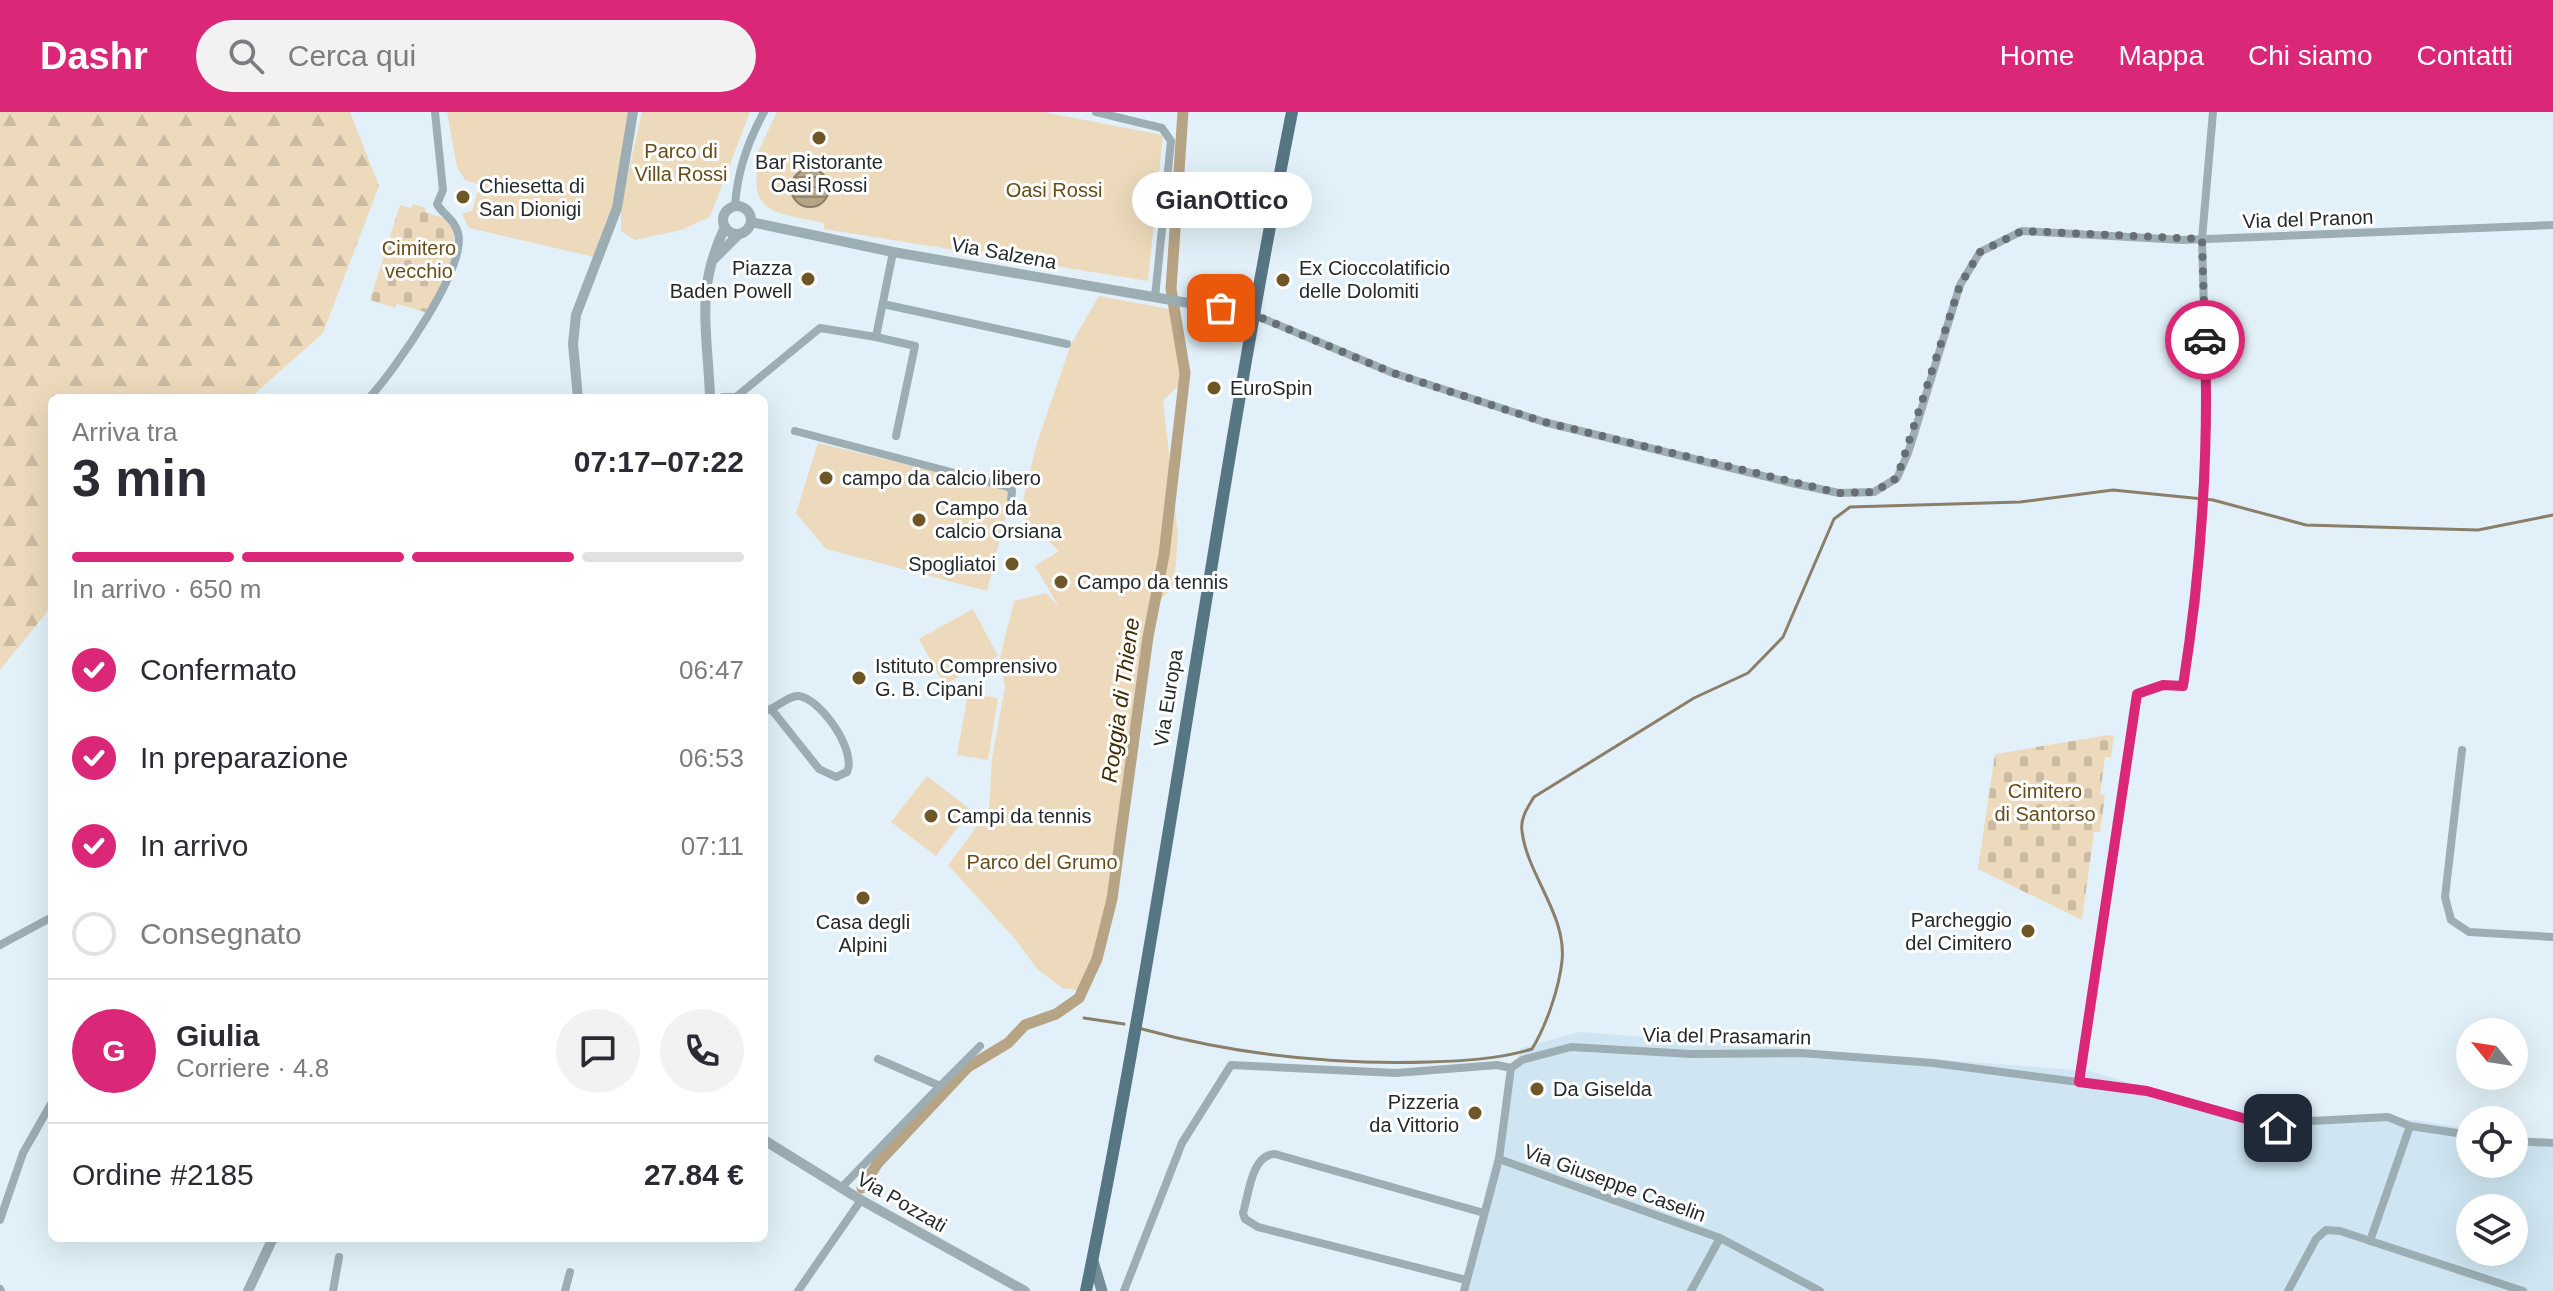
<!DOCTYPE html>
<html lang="it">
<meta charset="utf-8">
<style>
:root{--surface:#fff;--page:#f2f2f3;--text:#2b2b33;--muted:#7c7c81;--line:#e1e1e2;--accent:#db2777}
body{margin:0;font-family:Arial,sans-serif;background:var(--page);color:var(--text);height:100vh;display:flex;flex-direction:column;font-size:30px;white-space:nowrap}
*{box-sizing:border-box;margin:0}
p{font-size:26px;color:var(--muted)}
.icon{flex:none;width:44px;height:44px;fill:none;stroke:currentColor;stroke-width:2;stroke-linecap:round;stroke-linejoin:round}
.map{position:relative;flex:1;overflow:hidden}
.drawer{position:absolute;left:48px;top:282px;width:720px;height:848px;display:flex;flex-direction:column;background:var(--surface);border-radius:12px;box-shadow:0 8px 32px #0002}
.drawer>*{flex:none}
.needle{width:52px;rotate:300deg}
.buttons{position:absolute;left:2456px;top:906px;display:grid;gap:16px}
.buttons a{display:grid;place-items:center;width:72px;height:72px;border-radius:50%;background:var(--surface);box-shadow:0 8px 32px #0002;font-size:40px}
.pin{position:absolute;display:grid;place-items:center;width:68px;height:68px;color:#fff;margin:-34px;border-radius:16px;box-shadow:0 4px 12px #0006}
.courier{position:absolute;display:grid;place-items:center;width:80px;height:80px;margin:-40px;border:6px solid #db2777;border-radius:50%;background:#fff;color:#222;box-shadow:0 2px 10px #0007}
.bubble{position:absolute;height:56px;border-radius:28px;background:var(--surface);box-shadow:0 8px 32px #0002;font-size:26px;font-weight:700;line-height:56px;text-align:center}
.headline em{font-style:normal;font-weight:700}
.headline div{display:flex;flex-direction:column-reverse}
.headline{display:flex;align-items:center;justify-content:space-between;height:136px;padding:0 24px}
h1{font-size:52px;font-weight:700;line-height:60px}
.bar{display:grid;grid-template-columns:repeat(4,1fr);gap:12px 8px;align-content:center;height:96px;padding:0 24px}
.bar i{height:10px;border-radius:6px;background:var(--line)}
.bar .active{background:var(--accent)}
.bar p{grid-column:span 4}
.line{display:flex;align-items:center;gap:20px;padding:0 24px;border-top:2px solid var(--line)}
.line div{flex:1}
.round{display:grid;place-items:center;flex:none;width:84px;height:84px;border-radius:42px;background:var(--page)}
ol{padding:0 24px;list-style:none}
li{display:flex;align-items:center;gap:24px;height:88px}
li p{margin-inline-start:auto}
li .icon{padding:8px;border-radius:50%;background:var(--accent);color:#fff;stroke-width:4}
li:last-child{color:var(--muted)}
li i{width:44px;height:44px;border:4px solid var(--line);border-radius:50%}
header{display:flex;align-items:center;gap:48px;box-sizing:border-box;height:112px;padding:0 40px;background:var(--accent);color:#fff}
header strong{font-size:38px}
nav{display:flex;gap:44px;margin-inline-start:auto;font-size:28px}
.search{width:560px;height:72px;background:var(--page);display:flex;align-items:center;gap:20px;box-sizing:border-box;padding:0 28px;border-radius:44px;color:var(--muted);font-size:30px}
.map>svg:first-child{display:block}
.built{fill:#cfe6f2;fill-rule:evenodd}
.forest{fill:url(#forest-firs)}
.cemetery{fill:url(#cemetery-stones)}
.park{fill:#eddabc}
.water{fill:url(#water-rules);stroke:#8b7f6a;stroke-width:2}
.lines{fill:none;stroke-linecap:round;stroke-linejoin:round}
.stream{stroke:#8b7f6a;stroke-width:3}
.canal{stroke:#b7a485;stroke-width:11}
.minor{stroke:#9cadb4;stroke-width:8}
.tertiary{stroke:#9cadb4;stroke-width:10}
.secondary{stroke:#748d98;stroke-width:11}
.primary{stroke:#577683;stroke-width:12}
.done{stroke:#667074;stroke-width:8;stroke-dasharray:0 14.4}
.route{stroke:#db2777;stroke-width:10}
.poi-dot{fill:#6f5627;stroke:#fff;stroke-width:3}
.labels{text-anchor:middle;stroke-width:6;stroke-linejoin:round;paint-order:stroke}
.park-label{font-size:20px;fill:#684c17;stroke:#fff}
.poi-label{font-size:20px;fill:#242a2c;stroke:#fff;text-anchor:start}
.street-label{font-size:20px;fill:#242a2c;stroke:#fff}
.water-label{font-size:22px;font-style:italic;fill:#412c02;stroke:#fff}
</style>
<header>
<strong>Dashr</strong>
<div class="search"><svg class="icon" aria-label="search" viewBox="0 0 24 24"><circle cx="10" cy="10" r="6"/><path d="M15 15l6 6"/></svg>Cerca qui</div>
<nav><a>Home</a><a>Mappa</a><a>Chi siamo</a><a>Contatti</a></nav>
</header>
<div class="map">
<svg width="2553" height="1179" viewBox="0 0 2553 1179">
<defs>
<pattern id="forest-firs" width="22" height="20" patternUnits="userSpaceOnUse" patternTransform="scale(2)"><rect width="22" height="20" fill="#eddabc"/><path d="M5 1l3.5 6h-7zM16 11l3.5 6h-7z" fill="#cbbba2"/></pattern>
<pattern id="cemetery-stones" width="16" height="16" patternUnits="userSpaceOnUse" patternTransform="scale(2)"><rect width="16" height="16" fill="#eddabc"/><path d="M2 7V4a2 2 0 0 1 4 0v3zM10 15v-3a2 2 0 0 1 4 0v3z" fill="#cbbba2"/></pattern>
<pattern id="water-rules" width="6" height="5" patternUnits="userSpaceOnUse" patternTransform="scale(2)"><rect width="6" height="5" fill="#b7a485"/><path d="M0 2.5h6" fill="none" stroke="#95866d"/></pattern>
</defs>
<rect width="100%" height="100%" fill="#e2f1f9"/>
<path class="built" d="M1579 920 2089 959 2269 1011 2415 1008 2470 1017V1052H2514V1024L2553 1029V1179H1466L1470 1144 1521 936ZM2470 1096H2514V1140H2470Z"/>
<polygon class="forest" points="0,0 350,0 379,74 323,221 250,286 52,286 52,494 0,558"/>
<g class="cemetery">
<path d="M413 92 426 96 425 100 452 109C460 145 444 169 428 201L397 192 395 196 370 188 400 93 411 96Z"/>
<polygon points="2108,623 2114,624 2111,645 2105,645 2100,682 2105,684 2100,720 2094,720 2082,808 1978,757 1995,642"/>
</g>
<g class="park">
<polygon points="447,0 633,0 617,96 594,145 469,116 462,102 472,99 480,73 465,68 457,55"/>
<polygon points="642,0 750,0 710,105 681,118 635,128 621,119 621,93"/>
<path d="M777 0H1044L1163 23 1148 169 824 117V111C781 101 746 104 759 49L755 46Z"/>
<polygon points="1099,184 1180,199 1178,235 1182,271 1163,288 1178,423 1174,475 1151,496 1125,660 1131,670 1114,737 1115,764 1101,826 1082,879 1062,876 1037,857 1015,827 948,753 989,698 992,646 1005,575 1000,545 1014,489 1046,481 1059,495 1035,454 1059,439 1020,402 1036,334 1071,232"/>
<polygon points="818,331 1012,378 987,479 826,437 796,401"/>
<polygon points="973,497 998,544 944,573 919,527"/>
<polygon points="968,581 998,586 988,648 957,643"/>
<polygon points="927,664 971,698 936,744 891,710"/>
</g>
<circle class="water" cx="810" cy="76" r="19"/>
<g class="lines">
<g class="stream">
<polyline points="1084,906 1124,912"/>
<path d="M1142 917C1237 943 1331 953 1429 950 1463 949 1499 947 1532 937 1546 914 1559 877 1562 849 1567 803 1527 763 1522 719 1520 706 1528 695 1534 685L1694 586 1748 561 1783 525 1834 407 1850 395 2020 390 2113 378 2213 388 2306 413 2478 418 2553 403"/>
</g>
<polyline class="canal" points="862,1076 877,1052 968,955 1008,931 1025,913 1056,902 1079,886 1097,847 1112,787 1148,525 1164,443 1185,261 1171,177 1183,0"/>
<g class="minor">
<polyline points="1096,0 1162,16 1171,29 1155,185"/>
<path d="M735 94C737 61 748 29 764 0"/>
<polyline points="893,140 876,225 915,234 896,324"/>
<polyline points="883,192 1067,232"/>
<polyline points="1252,202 1393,261 1544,310 1796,372 1839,381 1874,380 1897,366 1908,341 1960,173 1980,140 2022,119 2182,128 2553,113"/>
<polyline points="723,285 736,285 820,216 876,225"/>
<path d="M369 286C393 260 468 155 458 121 454 106 443 103 437 92L443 78 435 0"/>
<polyline points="795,319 1008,375 1012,378 1010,401"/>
<path d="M764 599C776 598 787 583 799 584 821 587 857 639 847 660L836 665 819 657 772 598"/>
<polyline points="2462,638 2445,785 2451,808 2469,820 2553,825"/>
<polyline points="0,833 52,805"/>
<polyline points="1511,956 1522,948 1571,935 1691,942 1801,941 1933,951 2147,979 2278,1016 2311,1009 2388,1005 2410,1014 2470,1023"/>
<polyline points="2079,970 2137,582 2163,573 2183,574 2196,489 2207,305 2202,127 2213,0"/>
<polyline points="940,974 980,934"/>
<polyline points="2514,1029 2553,1031"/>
<polyline points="1499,1047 1720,1126 1820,1179"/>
<polyline points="841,1076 940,974 878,947"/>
<polyline points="0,1108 23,1041 52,990"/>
<polyline points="2370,1129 2410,1014"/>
<path d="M1466 1168 1258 1115 1245 1107 1243 1101C1249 1082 1251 1043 1275 1042L1484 1101"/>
<polyline points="0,1177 1,1179"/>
<polyline points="333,1179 339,1145"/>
<polyline points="565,1179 570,1160"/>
<polyline points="798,1179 861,1088"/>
<polyline points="1124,1179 1182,1031 1231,953 1396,961 1497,953 1511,956"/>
<polyline points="1464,1179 1499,1047 1511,956"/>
<polyline points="1691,1179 1720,1126"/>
<polyline points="2288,1179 2316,1127 2326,1118 2340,1119 2523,1179"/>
</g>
<g class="tertiary">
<circle cx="737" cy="108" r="14"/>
<polyline points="751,110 893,140 1252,202"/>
<polyline points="714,147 738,123"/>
<polyline points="578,286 573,232 576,203 617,96 633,0"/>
<path d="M710 286C708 219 694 180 725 115"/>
<polyline points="764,1028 861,1088 1025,1179"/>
<polyline points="248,1179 273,1126"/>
</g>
<polyline class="secondary" points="1093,1149 1102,1179"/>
<path class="primary" d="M1086 1179C1166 788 1214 391 1292 0"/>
</g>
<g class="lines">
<polyline class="done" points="1221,196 1252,202 1393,261 1544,310 1839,381 1874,380 1897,366 1960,173 1980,140 2022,119 2202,127 2205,228"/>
<path class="route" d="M2205 228C2209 344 2201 459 2183 574L2163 573 2137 582 2079 970 2147 979 2278 1016"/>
</g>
<g class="poi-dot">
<circle cx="819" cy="26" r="8"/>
<circle cx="463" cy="85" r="8"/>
<circle cx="808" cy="167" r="8"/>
<circle cx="1283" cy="168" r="8"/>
<circle cx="1214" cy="276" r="8"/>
<circle cx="826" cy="366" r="8"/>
<circle cx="919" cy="408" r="8"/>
<circle cx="1012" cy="452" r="8"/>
<circle cx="1061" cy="470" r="8"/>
<circle cx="859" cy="566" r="8"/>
<circle cx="931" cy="704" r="8"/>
<circle cx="863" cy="786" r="8"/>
<circle cx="2028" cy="819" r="8"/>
<circle cx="1537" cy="977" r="8"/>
<circle cx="1475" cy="1001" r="8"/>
</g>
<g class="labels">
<g class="park-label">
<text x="681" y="46">Parco di<tspan x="681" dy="23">Villa Rossi</tspan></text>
<text x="1054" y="85">Oasi Rossi</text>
<text x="419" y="143">Cimitero<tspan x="419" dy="23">vecchio</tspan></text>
<text x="2045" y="686">Cimitero<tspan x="2045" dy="23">di Santorso</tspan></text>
<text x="1042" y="757">Parco del Grumo</text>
</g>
<g class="poi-label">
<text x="819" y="57" text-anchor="middle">Bar Ristorante<tspan x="819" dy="23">Oasi Rossi</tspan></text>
<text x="479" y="81">Chiesetta di<tspan x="479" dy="23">San Dionigi</tspan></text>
<text x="792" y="163" text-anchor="end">Piazza<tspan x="792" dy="23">Baden Powell</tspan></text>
<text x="1299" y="163">Ex Cioccolatificio<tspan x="1299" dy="23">delle Dolomiti</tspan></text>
<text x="1230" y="283">EuroSpin</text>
<text x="842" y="373">campo da calcio libero</text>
<text x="935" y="403">Campo da<tspan x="935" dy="23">calcio Orsiana</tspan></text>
<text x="996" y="459" text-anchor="end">Spogliatoi</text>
<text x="1077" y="477">Campo da tennis</text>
<text x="875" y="561">Istituto Comprensivo<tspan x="875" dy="23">G. B. Cipani</tspan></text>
<text x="947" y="711">Campi da tennis</text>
<text x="2012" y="815" text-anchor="end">Parcheggio<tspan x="2012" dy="23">del Cimitero</tspan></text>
<text x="863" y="817" text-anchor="middle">Casa degli<tspan x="863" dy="23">Alpini</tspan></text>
<text x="1553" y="984">Da Giselda</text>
<text x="1459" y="997" text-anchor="end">Pizzeria<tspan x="1459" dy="23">da Vittorio</tspan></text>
</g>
<g class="street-label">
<text transform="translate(2308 107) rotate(-2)" y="7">Via del Pranon</text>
<text transform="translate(1004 141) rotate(10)" y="7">Via Salzena</text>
<text transform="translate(1168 586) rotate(-81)" y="7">Via Europa</text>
<text transform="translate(1727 924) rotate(1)" y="7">Via del Prasamarin</text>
<text transform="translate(1615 1071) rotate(20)" y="7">Via Giuseppe Caselin</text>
<text transform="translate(902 1090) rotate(30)" y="7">Via Pozzati</text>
</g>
<g class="water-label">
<text transform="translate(1120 588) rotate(-82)" y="8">Roggia di Thiene</text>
</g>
</g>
</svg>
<div class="buttons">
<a><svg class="needle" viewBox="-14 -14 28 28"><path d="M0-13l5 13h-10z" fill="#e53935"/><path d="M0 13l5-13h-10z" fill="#7c7c81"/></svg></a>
<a><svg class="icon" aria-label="locate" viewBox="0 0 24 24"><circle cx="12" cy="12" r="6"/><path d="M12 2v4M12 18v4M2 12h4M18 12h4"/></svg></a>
<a><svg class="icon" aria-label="layers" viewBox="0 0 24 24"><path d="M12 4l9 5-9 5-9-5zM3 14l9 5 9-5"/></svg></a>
</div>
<div class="pin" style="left:1221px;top:196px;background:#ea580c"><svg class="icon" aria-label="bag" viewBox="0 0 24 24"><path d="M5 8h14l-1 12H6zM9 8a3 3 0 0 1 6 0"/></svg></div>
<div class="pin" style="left:2278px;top:1016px;background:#1f2937"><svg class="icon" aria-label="home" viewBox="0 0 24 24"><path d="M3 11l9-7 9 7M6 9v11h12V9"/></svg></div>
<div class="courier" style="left:2205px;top:228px"><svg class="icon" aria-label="car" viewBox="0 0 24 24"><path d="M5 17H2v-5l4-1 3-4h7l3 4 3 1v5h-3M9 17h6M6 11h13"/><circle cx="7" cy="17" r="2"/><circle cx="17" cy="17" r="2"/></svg></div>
<div class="bubble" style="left:1132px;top:60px;width:180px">GianOttico</div>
<section class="drawer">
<div class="headline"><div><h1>3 min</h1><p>Arriva tra</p></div><em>07:17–07:22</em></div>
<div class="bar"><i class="active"></i><i class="active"></i><i class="active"></i><i></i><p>In arrivo · 650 m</p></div>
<ol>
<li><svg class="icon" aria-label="check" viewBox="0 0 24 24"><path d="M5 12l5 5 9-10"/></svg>Confermato<p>06:47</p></li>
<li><svg class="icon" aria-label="check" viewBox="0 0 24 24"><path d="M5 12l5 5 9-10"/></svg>In preparazione<p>06:53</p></li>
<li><svg class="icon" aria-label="check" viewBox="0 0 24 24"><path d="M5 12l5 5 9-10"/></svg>In arrivo<p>07:11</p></li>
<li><i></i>Consegnato</li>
</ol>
<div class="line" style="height:144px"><b class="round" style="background:var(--accent);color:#fff">G</b><div><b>Giulia</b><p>Corriere · 4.8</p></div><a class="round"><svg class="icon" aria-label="chat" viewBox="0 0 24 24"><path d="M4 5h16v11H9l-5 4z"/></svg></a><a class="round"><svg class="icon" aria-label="phone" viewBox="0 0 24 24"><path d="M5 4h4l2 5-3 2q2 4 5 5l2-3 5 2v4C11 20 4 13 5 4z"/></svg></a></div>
<div class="line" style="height:104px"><div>Ordine #2185</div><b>27.84 €</b></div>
</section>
</div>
